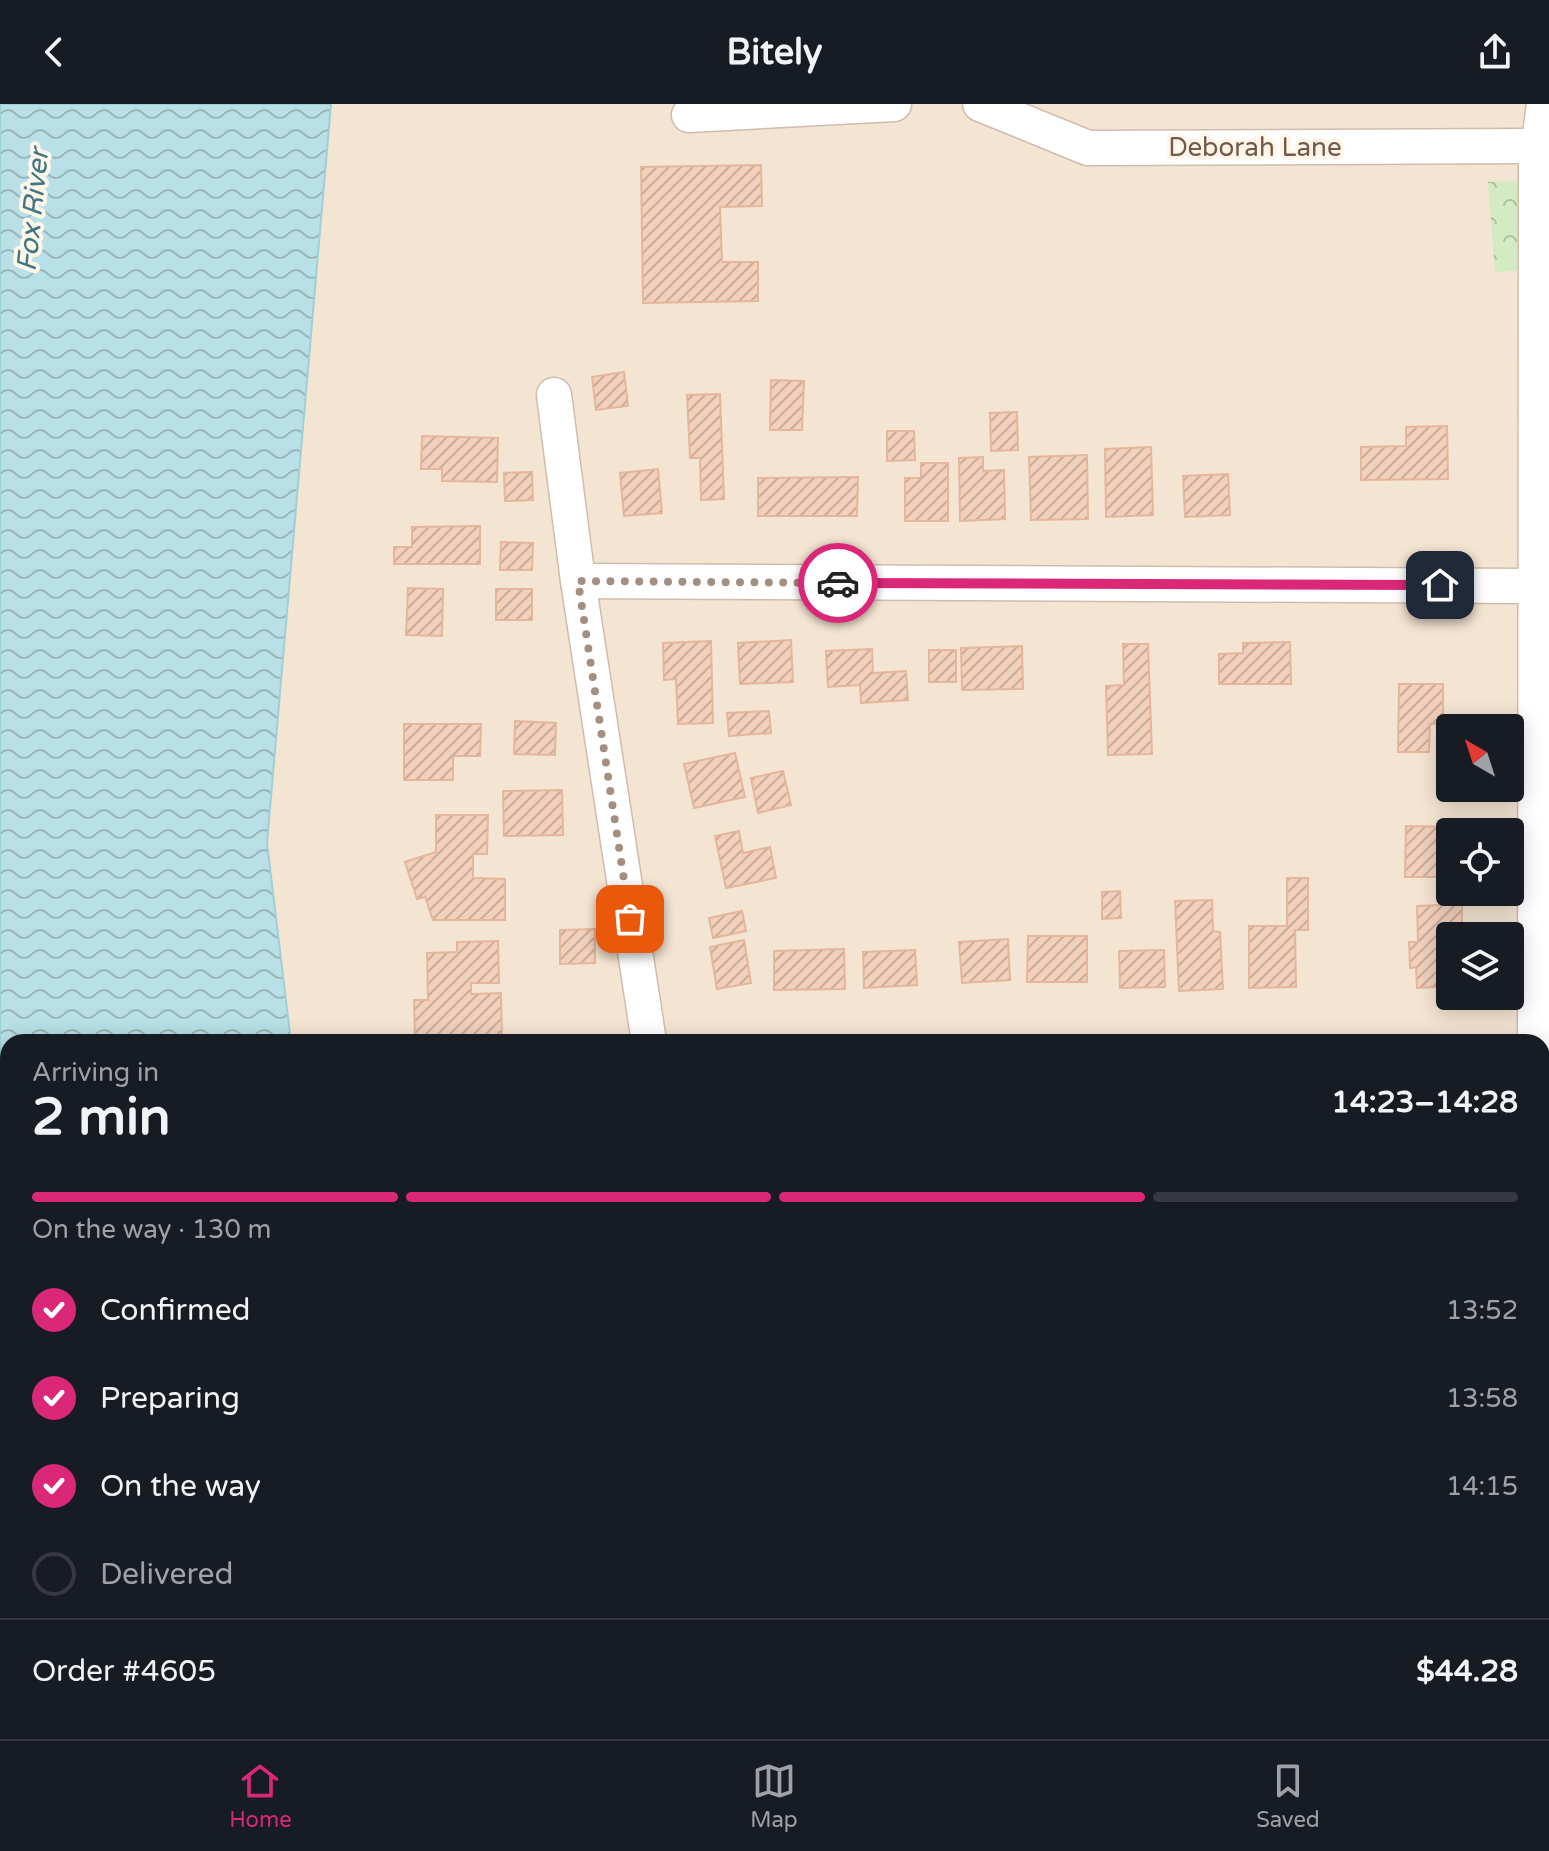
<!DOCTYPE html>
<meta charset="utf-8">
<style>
:root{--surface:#171b24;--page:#242831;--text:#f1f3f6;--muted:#9ea1a6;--line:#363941;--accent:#db2777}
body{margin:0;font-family:"Varela Round",sans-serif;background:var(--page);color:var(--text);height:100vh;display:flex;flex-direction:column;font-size:30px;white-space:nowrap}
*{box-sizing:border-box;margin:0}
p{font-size:26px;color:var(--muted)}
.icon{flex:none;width:44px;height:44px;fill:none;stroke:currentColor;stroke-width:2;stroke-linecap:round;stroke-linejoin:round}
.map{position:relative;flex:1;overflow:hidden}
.drawer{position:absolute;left:0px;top:930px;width:1550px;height:706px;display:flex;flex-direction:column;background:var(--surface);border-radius:24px 24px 0 0;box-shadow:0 4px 20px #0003}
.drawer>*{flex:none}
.needle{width:52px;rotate:321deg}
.buttons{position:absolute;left:1436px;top:610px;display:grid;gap:16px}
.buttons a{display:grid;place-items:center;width:88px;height:88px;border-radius:8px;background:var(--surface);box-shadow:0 4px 20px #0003;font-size:40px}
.pin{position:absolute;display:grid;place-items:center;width:68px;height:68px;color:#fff;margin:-34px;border-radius:16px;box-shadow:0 4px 12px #0006}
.courier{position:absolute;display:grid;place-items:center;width:80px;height:80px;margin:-40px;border:6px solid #db2777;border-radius:50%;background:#fff;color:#222;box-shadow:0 2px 10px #0007}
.overview em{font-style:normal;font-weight:800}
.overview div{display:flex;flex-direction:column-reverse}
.overview{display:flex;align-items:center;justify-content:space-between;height:136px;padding:0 32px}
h1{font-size:52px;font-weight:800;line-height:60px}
.bar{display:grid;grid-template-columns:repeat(4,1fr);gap:12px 8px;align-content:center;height:96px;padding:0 32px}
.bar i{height:10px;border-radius:6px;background:var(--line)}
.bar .active{background:var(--accent)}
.bar p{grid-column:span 4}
.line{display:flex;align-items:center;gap:20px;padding:0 32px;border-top:2px solid var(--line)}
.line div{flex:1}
ol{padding:0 32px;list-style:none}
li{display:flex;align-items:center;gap:24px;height:88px}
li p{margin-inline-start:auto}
li .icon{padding:8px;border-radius:50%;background:var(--accent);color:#fff;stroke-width:4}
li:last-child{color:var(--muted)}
li i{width:44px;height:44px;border:4px solid var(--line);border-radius:50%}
header{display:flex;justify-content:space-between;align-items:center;height:104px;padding:0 32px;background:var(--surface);font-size:36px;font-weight:800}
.tab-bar{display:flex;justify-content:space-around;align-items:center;height:112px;border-top:2px solid var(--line);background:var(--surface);font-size:22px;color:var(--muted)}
.tab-bar a{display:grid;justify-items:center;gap:4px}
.tab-bar .active{color:var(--accent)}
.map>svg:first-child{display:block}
.residential{fill:#f4e4d2;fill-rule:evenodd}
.forest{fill:url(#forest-crowns)}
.water{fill:url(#water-waves);stroke:#9ed0d8;stroke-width:2}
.building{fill:url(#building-hatch);stroke:#e5b69b;stroke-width:2}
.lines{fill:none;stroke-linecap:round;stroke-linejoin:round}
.minor-casing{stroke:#d0bcad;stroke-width:37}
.minor{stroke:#fff;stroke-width:34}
.done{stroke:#a48e7f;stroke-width:8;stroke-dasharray:0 14.4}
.route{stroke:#db2777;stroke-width:10}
.labels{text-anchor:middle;stroke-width:8;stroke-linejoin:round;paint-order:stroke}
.street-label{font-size:26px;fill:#755849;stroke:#fff6ea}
.water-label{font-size:28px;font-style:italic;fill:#3f7882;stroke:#fff6ea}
</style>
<header><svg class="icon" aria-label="back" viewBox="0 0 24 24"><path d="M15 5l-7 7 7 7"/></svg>Bitely<svg class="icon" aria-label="share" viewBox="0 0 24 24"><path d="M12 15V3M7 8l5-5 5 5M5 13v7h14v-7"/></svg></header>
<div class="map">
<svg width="1549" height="1635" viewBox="0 0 1549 1635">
<defs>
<pattern id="forest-crowns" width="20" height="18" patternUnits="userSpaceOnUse" patternTransform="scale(2)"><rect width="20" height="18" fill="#d3eac2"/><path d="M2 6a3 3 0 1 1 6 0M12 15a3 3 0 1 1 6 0" fill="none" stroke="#b0c0a0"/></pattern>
<pattern id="water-waves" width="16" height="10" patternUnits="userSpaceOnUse" patternTransform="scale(2)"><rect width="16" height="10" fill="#b8e0e6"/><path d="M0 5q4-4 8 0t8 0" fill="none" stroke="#9ab8bc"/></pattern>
<pattern id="building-hatch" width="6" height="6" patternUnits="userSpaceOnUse" patternTransform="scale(2)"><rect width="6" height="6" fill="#f2d0bb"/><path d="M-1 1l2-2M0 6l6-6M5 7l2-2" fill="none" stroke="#c9ac9a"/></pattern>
</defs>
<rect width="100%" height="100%" fill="#fcf2e4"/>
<path class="residential" d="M331 0H1549V1635H447L445 1628H1542V938H291L267 739ZM1450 624H1510V684H1450ZM1450 728H1510V788H1450ZM1450 832H1510V892H1450Z"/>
<polygon class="forest" points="1549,75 1549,164 1495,168 1488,78"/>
<polygon class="water" points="0,0 331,0 267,739 291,938 8,938 8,1628 445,1628 447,1635 0,1635"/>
<g class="building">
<polygon points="761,61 762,102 720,103 722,158 758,158 758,197 643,199 641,63"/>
<polygon points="624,268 628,302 596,306 592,273"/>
<polygon points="771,276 804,277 802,326 770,326"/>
<polygon points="720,290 724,395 701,396 700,354 690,354 687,291"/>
<polygon points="1017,308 1018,346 991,347 990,309"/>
<polygon points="1447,322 1448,375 1361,376 1361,343 1406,342 1406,323"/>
<polygon points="887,327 914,327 915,356 887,357"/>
<polygon points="422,332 498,334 497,378 442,377 442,365 421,365"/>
<polygon points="1151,343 1153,411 1106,413 1105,345"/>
<polygon points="1087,351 1088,415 1031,416 1029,353"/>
<polygon points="983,353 983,367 1004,366 1005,415 960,417 959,354"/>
<polygon points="921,359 948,359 948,417 905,417 905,374 921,374"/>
<polygon points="658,365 662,409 624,412 620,369"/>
<polygon points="532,368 533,396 505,397 504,369"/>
<polygon points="1228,370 1230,411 1185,413 1183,372"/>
<polygon points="858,373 857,412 758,412 758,374"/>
<polygon points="480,422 480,460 394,460 394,443 412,443 412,423"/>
<polygon points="501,438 533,439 532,466 500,466"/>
<polygon points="408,484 443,485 442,532 406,531"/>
<rect x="496" y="485" width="36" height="31"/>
<polygon points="791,536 793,578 740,580 738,539"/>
<polygon points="711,537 713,619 678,620 676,575 664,576 663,539"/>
<polygon points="1290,538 1291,580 1219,580 1219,550 1243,549 1243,539"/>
<polygon points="1123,540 1148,540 1152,650 1108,651 1106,582 1124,581"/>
<polygon points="1022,542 1023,585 962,586 961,544"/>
<polygon points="872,545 873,569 906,567 908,596 861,599 860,581 828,583 826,547"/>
<rect x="929" y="546" width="27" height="32"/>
<polygon points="1399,580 1443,580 1443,620 1430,620 1429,648 1398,648"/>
<polygon points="769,607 771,629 729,632 727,609"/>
<polygon points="515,617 556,619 555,651 514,650"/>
<polygon points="404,620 481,620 480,652 453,652 453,676 404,676"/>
<polygon points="735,649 745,693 694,704 684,660"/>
<polygon points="783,667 791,701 758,709 751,674"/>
<polygon points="562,686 563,731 504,732 503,687"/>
<polygon points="436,711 488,711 487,750 473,750 473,774 505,775 505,816 433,816 425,793 417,795 405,758 436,748"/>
<polygon points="1406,722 1458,723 1458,728 1450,728 1450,759 1437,759 1437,773 1405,773"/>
<polygon points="739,727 743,749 770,743 776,774 726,784 715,732"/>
<polygon points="1287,774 1308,774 1308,826 1295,826 1296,883 1249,884 1249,822 1287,822"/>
<polygon points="1120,787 1121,814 1102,815 1102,788"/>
<polygon points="1212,796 1213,827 1220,828 1223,885 1179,887 1175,797"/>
<polygon points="1462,800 1462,832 1450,832 1450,882 1417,884 1416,863 1410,864 1409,838 1418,838 1417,802"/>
<polygon points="742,807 746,827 713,834 709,814"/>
<polygon points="595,825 595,859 560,860 560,826"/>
<polygon points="1028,832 1087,832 1087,878 1027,878"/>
<polygon points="1008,835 1010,876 962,879 959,838"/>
<polygon points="744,836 751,879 717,885 710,843"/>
<polygon points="498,837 499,879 471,879 471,890 501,889 502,935 415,937 414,896 428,896 427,849 457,848 457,838"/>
<polygon points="844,845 845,885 774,886 774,847"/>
<polygon points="915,846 917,881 864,884 863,848"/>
<polygon points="1164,846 1165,883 1120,884 1119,847"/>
<polygon points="829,1628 862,1628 863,1635 830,1635"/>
<rect x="1184" y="1628" width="20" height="7"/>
<rect x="1426" y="1628" width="38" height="7"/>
</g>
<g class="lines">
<g class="minor-casing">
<g id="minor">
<polyline points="980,0 1088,44 1539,42"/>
<polyline points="689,11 894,0"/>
<polyline points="554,291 578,477 649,938"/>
<polyline points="578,477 1535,482"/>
<polyline points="1535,938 1536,62 1544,0"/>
<polyline points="1542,1181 1549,1438"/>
<polyline points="754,1628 755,1635"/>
</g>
</g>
<use href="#minor" class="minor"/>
</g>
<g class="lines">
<polyline class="done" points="630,815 578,477 838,479"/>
<polyline class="route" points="838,479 1440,481"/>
</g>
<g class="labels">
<g class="street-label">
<text x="1255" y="52">Deborah Lane</text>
</g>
<g class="water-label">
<text transform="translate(32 106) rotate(-84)" y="10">Fox River</text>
</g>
</g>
</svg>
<div class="buttons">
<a><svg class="needle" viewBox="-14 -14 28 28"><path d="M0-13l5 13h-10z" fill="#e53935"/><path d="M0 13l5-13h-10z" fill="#9ea1a6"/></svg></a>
<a><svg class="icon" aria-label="locate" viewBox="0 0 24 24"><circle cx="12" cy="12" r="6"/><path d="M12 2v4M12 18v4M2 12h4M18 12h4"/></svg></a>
<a><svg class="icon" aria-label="layers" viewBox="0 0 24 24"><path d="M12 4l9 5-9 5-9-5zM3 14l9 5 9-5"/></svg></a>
</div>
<div class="pin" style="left:630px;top:815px;background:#ea580c"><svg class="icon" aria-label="bag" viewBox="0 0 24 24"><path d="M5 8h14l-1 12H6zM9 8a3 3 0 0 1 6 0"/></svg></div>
<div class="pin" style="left:1440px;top:481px;background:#1f2937"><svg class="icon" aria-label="home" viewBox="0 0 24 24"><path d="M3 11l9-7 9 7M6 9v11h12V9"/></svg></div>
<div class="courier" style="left:838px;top:479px"><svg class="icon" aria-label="car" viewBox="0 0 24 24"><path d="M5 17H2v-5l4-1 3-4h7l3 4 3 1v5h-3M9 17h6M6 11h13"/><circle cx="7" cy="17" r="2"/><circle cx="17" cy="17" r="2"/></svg></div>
<section class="drawer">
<div class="overview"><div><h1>2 min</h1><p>Arriving in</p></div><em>14:23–14:28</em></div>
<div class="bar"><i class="active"></i><i class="active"></i><i class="active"></i><i></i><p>On the way · 130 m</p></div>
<ol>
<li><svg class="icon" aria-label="check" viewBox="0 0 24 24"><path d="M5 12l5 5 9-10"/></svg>Confirmed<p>13:52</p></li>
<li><svg class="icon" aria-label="check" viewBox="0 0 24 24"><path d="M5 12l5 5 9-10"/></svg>Preparing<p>13:58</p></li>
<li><svg class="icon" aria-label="check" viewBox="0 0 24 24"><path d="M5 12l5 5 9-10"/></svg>On the way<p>14:15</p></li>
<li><i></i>Delivered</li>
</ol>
<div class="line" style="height:104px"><div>Order #4605</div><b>$44.28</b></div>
</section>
</div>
<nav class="tab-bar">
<a class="active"><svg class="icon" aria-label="home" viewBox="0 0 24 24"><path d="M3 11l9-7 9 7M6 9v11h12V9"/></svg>Home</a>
<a><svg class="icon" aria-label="map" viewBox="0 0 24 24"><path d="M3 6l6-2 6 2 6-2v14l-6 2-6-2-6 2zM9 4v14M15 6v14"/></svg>Map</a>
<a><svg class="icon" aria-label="saved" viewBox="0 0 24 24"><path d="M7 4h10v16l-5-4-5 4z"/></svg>Saved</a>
</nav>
